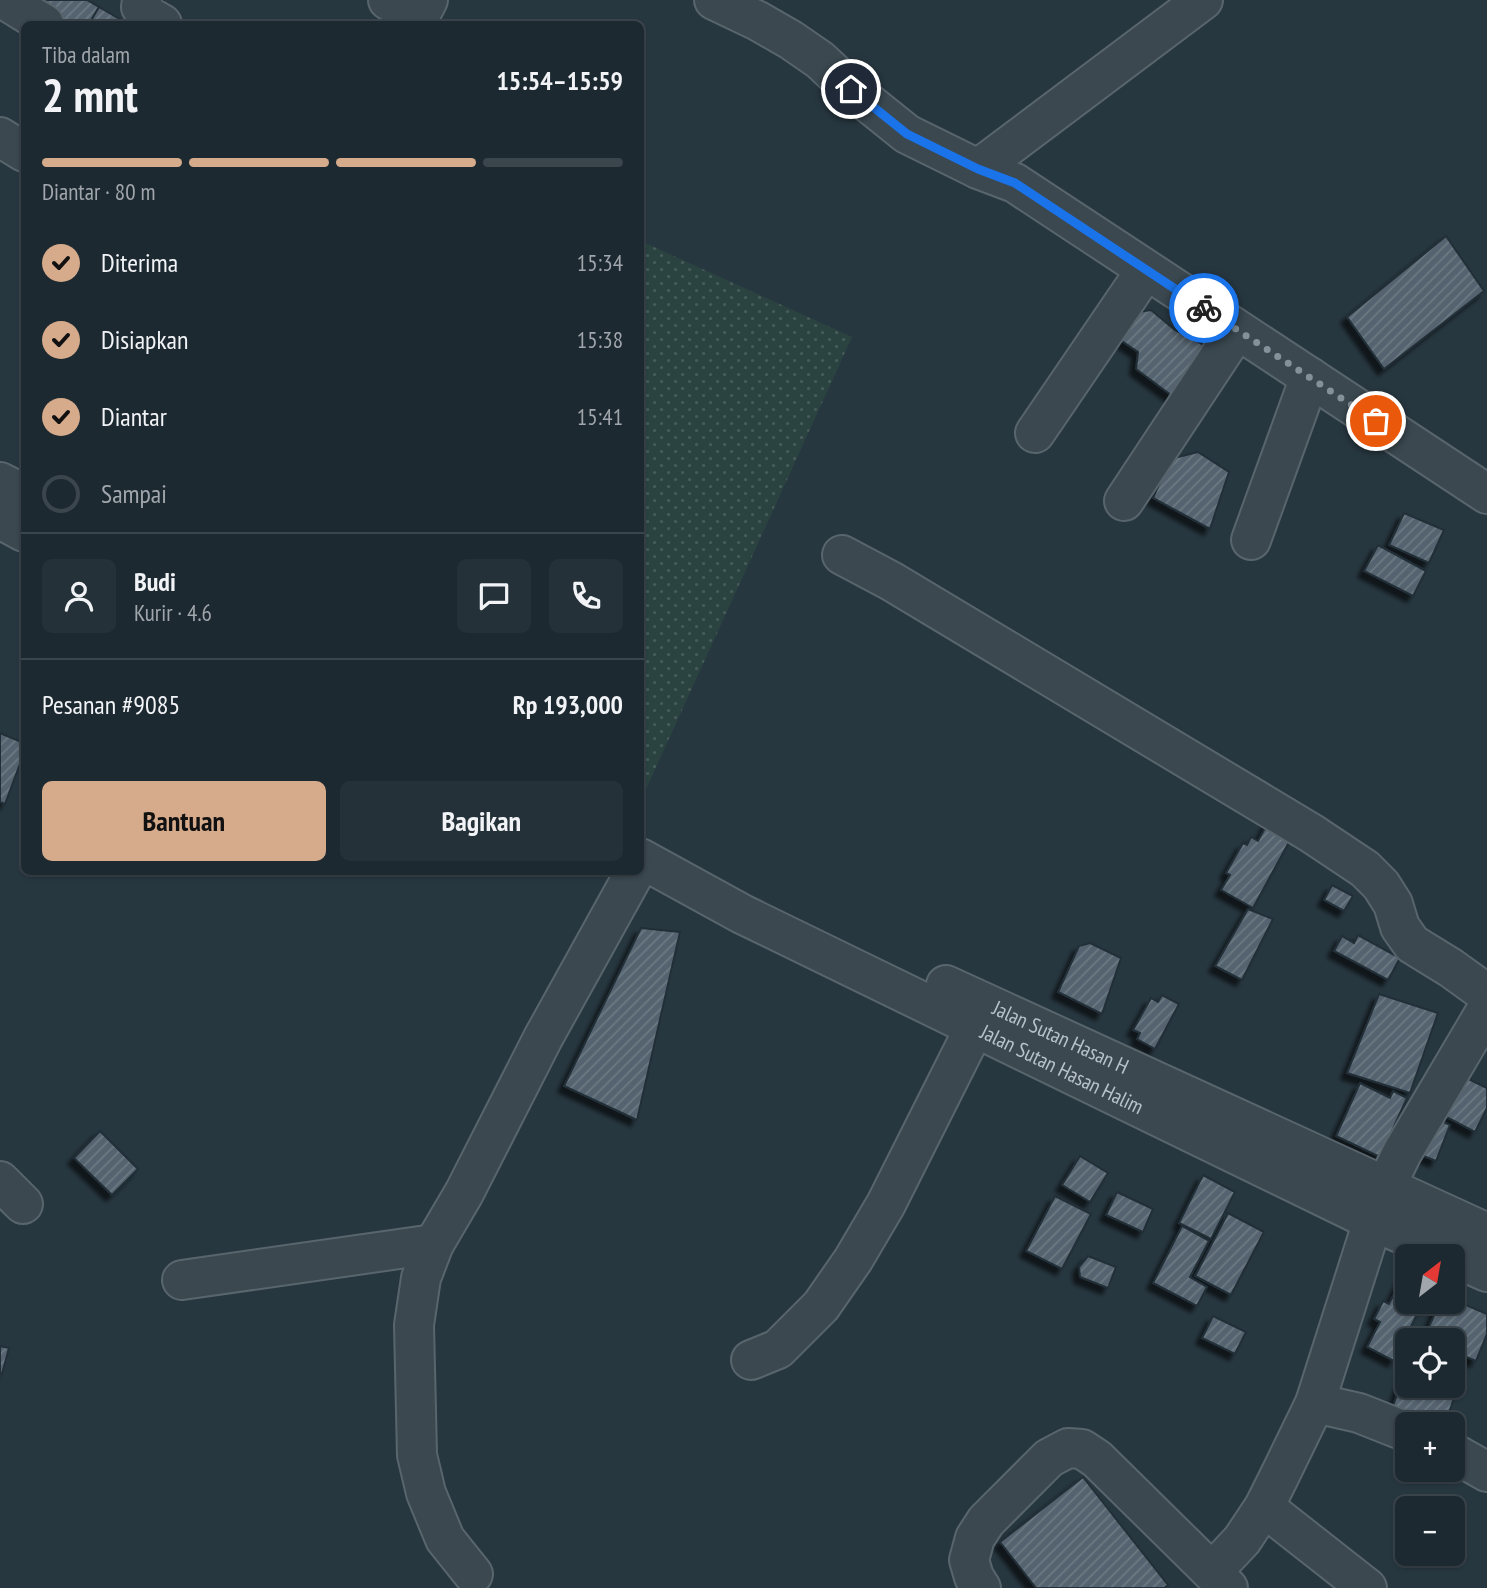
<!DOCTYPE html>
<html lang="id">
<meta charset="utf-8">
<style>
:root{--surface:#1d2930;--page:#253138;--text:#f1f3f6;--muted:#a0a6ab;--line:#3b454c;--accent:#d6ab8b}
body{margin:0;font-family:"PT Sans Narrow",sans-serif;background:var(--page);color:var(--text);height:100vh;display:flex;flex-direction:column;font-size:26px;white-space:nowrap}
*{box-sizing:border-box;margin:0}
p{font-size:23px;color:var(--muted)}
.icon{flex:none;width:38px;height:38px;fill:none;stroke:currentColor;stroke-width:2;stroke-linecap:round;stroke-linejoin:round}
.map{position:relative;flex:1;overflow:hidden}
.drawer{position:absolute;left:21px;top:21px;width:623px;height:854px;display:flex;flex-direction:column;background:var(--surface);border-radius:10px;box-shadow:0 2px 5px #0004,0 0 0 2px var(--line)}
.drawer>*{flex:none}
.needle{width:46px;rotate:31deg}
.buttons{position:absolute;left:1395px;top:1244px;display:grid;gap:14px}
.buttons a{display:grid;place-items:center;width:70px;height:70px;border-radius:10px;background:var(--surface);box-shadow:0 2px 5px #0004,0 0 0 2px var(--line);font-size:35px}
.pin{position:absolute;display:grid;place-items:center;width:60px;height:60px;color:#fff;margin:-30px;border:4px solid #fff;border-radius:50%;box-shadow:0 2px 7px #0007}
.courier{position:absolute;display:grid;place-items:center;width:70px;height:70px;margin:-35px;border:5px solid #1a73e8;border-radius:50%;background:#fff;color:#222;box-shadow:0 2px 9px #0007}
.headline em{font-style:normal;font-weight:700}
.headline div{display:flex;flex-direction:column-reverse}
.headline{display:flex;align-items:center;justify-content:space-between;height:119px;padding:0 21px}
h1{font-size:46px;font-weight:700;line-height:52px}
.bar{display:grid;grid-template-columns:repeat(4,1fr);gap:10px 7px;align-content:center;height:84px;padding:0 21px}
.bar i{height:9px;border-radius:5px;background:var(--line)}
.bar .current{background:var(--accent)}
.bar p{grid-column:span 4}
.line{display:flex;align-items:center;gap:18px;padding:0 21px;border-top:2px solid var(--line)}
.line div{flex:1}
.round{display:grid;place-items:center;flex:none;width:74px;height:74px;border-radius:10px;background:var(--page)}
ol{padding:0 21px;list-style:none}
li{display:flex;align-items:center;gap:21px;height:77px}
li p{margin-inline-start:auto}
li .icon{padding:7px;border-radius:50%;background:var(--accent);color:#111;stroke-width:4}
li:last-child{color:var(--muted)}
li i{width:38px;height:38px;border:4px solid var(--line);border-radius:50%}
.button{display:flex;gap:14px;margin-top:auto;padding:14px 21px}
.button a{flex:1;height:80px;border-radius:10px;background:var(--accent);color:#111;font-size:28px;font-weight:700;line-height:80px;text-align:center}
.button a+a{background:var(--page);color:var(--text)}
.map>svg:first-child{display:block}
.grass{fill:url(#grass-dots)}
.building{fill:url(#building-hatch);stroke:#222f37;stroke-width:2;filter:url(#shadow)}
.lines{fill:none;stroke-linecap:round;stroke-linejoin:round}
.minor-casing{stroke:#59656d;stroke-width:42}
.minor{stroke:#3b4850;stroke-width:38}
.done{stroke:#85919a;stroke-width:7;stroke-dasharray:0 12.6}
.route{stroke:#1a73e8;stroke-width:9}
.labels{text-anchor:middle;stroke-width:7;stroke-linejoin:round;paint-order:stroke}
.street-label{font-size:21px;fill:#b8c2ca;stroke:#202d35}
</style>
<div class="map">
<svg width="1487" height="1588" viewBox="0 0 1487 1588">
<defs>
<pattern id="grass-dots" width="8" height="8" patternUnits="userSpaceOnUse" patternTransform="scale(1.75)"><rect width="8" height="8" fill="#2a4340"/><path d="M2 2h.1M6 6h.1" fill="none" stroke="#475c5a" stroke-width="1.8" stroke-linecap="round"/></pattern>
<pattern id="building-hatch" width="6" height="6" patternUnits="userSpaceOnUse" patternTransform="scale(1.75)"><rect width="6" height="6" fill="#55646f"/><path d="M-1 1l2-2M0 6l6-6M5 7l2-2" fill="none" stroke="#6b7982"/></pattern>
<filter id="shadow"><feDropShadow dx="-6" dy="6" stdDeviation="2" flood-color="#0009"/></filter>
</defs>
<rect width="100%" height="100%" fill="#273740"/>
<polygon class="grass" points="641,241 852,337 647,787 640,783"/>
<g class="building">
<polygon points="46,0 87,0 99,7 89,24 53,24 39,12"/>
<polygon points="99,7 128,24 89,24"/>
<polygon points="1446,236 1484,291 1384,369 1347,317"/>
<polygon points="1151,310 1175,330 1206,346 1175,398 1136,369 1138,352 1107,331 1120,315"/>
<polygon points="1198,452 1229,472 1210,529 1153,498 1170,459"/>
<polygon points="1404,513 1444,530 1429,563 1389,545"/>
<polygon points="1378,545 1426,571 1413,596 1364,571"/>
<polygon points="0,733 24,743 24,753 5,804 0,802"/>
<polygon points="1270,819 1294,833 1253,908 1221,890 1230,875 1226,873 1243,843 1247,845 1251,837 1258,841"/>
<polygon points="1332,885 1353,896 1344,911 1324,900"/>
<polygon points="1248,909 1273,919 1242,980 1215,966"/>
<polygon points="641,928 680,932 637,1120 564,1086"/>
<polygon points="1358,935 1400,958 1388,980 1334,951 1342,936 1354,943"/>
<polygon points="1090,943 1121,958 1102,1014 1058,992 1079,946"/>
<polygon points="1379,994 1438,1013 1410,1093 1347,1073"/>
<polygon points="1162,995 1179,1004 1155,1049 1137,1039 1140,1033 1133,1030 1151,998 1158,1002"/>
<polygon points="1452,1071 1487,1088 1487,1108 1475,1132 1431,1109"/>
<polygon points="1360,1083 1390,1098 1393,1091 1407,1098 1380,1157 1336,1136"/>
<polygon points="1427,1114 1450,1125 1436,1161 1411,1151"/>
<polygon points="100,1131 138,1169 112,1195 74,1158"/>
<polygon points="1080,1156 1108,1173 1090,1202 1062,1185"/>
<polygon points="1203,1175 1235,1192 1211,1239 1179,1223"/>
<polygon points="1117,1192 1153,1209 1143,1232 1106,1215"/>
<polygon points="1055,1196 1091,1214 1062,1269 1026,1251"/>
<polygon points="1228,1213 1264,1232 1231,1295 1195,1276"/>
<polygon points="1182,1226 1209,1241 1190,1277 1207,1287 1197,1306 1153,1283"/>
<polygon points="1088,1256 1116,1267 1108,1288 1080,1277 1079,1267"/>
<polygon points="1404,1274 1407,1276 1407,1302 1423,1302 1394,1361 1367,1347 1380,1322 1374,1319 1383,1301 1389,1304"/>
<polygon points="1452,1299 1487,1314 1487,1334 1476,1361 1452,1351 1452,1340 1429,1340 1424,1338 1440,1302 1452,1302"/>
<polygon points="1213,1316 1246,1332 1235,1354 1202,1338"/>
<polygon points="0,1346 9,1348 2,1374 0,1373"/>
<polygon points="1407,1367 1407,1386 1452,1386 1452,1382 1459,1384 1445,1424 1393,1406"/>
<polygon points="1083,1477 1168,1585 1164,1588 1036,1588 1000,1542"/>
</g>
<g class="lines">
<g class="minor-casing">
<g id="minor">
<polyline points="5,0 44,24"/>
<polyline points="142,0 141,7 150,17 162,24"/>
<polyline points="388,0 419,17 428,0"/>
<polyline points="714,0 758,21 791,40 820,60 851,89 907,134 978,169 1015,183 1487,494"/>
<polyline points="0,137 24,152"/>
<polyline points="978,169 1203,0"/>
<polyline points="1035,433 1146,270"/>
<polyline points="0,482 24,494"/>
<polyline points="1124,501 1237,330"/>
<polyline points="0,519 24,532"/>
<polyline points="1251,540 1310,377"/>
<polyline points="842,555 891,581 1311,833 1365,869 1381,885 1393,904 1400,927 1412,944 1451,968 1487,994"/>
<path id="s1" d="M640 858 742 914 1373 1221 1487 1272"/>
<path id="s2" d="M946 985 1487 1233"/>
<polyline points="0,1181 23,1204"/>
<polyline points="182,1280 434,1244"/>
<polyline points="751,1360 778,1349 821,1306 853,1260 886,1204 975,1027"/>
<polyline points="1315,1403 1359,1413 1407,1432"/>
<polyline points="1452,1452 1487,1472"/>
<polyline points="1264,1507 1367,1588"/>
<polyline points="1212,1572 1242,1540 1264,1507 1279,1477 1315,1403 1373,1221 1386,1186 1402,1153 1487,1009"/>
<polyline points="473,1574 445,1539 426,1493 417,1455 414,1325 421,1278 434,1244 464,1193 543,1038 635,872"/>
<polyline points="981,1588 974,1577 969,1560 975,1538 986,1521 1049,1458 1068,1448 1082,1449 1097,1459 1228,1588"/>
</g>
</g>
<use href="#minor" class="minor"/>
</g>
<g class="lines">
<polyline class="done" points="1204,308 1376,421"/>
<polyline class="route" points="851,89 907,134 978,169 1015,183 1204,308"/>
</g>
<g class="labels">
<g class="street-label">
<text dy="7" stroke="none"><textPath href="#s2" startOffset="126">Jalan Sutan Hasan H</textPath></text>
<text dy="7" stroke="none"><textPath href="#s1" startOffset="472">Jalan Sutan Hasan Halim</textPath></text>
</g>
</g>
</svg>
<div class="buttons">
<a><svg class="needle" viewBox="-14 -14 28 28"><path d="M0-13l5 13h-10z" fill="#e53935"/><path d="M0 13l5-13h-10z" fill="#a0a6ab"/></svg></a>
<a><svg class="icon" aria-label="locate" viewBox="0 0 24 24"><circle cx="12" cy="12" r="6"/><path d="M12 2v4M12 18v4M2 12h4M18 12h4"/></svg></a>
<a>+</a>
<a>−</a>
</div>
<div class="pin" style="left:1376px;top:421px;background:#ea580c"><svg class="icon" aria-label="bag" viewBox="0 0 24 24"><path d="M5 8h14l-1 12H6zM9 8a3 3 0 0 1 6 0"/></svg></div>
<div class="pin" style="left:851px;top:89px;background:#1f2937"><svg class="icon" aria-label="home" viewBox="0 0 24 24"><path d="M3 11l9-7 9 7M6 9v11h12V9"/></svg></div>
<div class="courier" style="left:1204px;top:308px"><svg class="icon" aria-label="bike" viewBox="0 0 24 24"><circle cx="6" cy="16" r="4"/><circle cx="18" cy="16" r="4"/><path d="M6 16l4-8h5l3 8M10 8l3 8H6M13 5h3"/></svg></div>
<section class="drawer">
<div class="headline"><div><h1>2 mnt</h1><p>Tiba dalam</p></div><em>15:54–15:59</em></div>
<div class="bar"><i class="current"></i><i class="current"></i><i class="current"></i><i></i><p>Diantar · 80 m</p></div>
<ol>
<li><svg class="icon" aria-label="check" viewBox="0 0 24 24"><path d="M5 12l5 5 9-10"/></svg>Diterima<p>15:34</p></li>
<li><svg class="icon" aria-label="check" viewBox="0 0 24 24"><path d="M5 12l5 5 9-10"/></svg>Disiapkan<p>15:38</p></li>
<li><svg class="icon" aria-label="check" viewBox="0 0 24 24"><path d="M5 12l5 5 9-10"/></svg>Diantar<p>15:41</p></li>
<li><i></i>Sampai</li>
</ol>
<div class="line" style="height:126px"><a class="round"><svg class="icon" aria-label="person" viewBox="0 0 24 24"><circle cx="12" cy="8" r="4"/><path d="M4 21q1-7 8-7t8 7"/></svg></a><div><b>Budi</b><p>Kurir · 4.6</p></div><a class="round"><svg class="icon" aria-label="chat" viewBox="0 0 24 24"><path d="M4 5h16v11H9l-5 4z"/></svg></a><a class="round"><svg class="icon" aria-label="phone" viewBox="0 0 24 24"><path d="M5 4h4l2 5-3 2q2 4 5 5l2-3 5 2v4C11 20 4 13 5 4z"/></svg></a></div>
<div class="line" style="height:91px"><div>Pesanan #9085</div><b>Rp 193,000</b></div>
<div class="button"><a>Bantuan</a><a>Bagikan</a></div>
</section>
</div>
